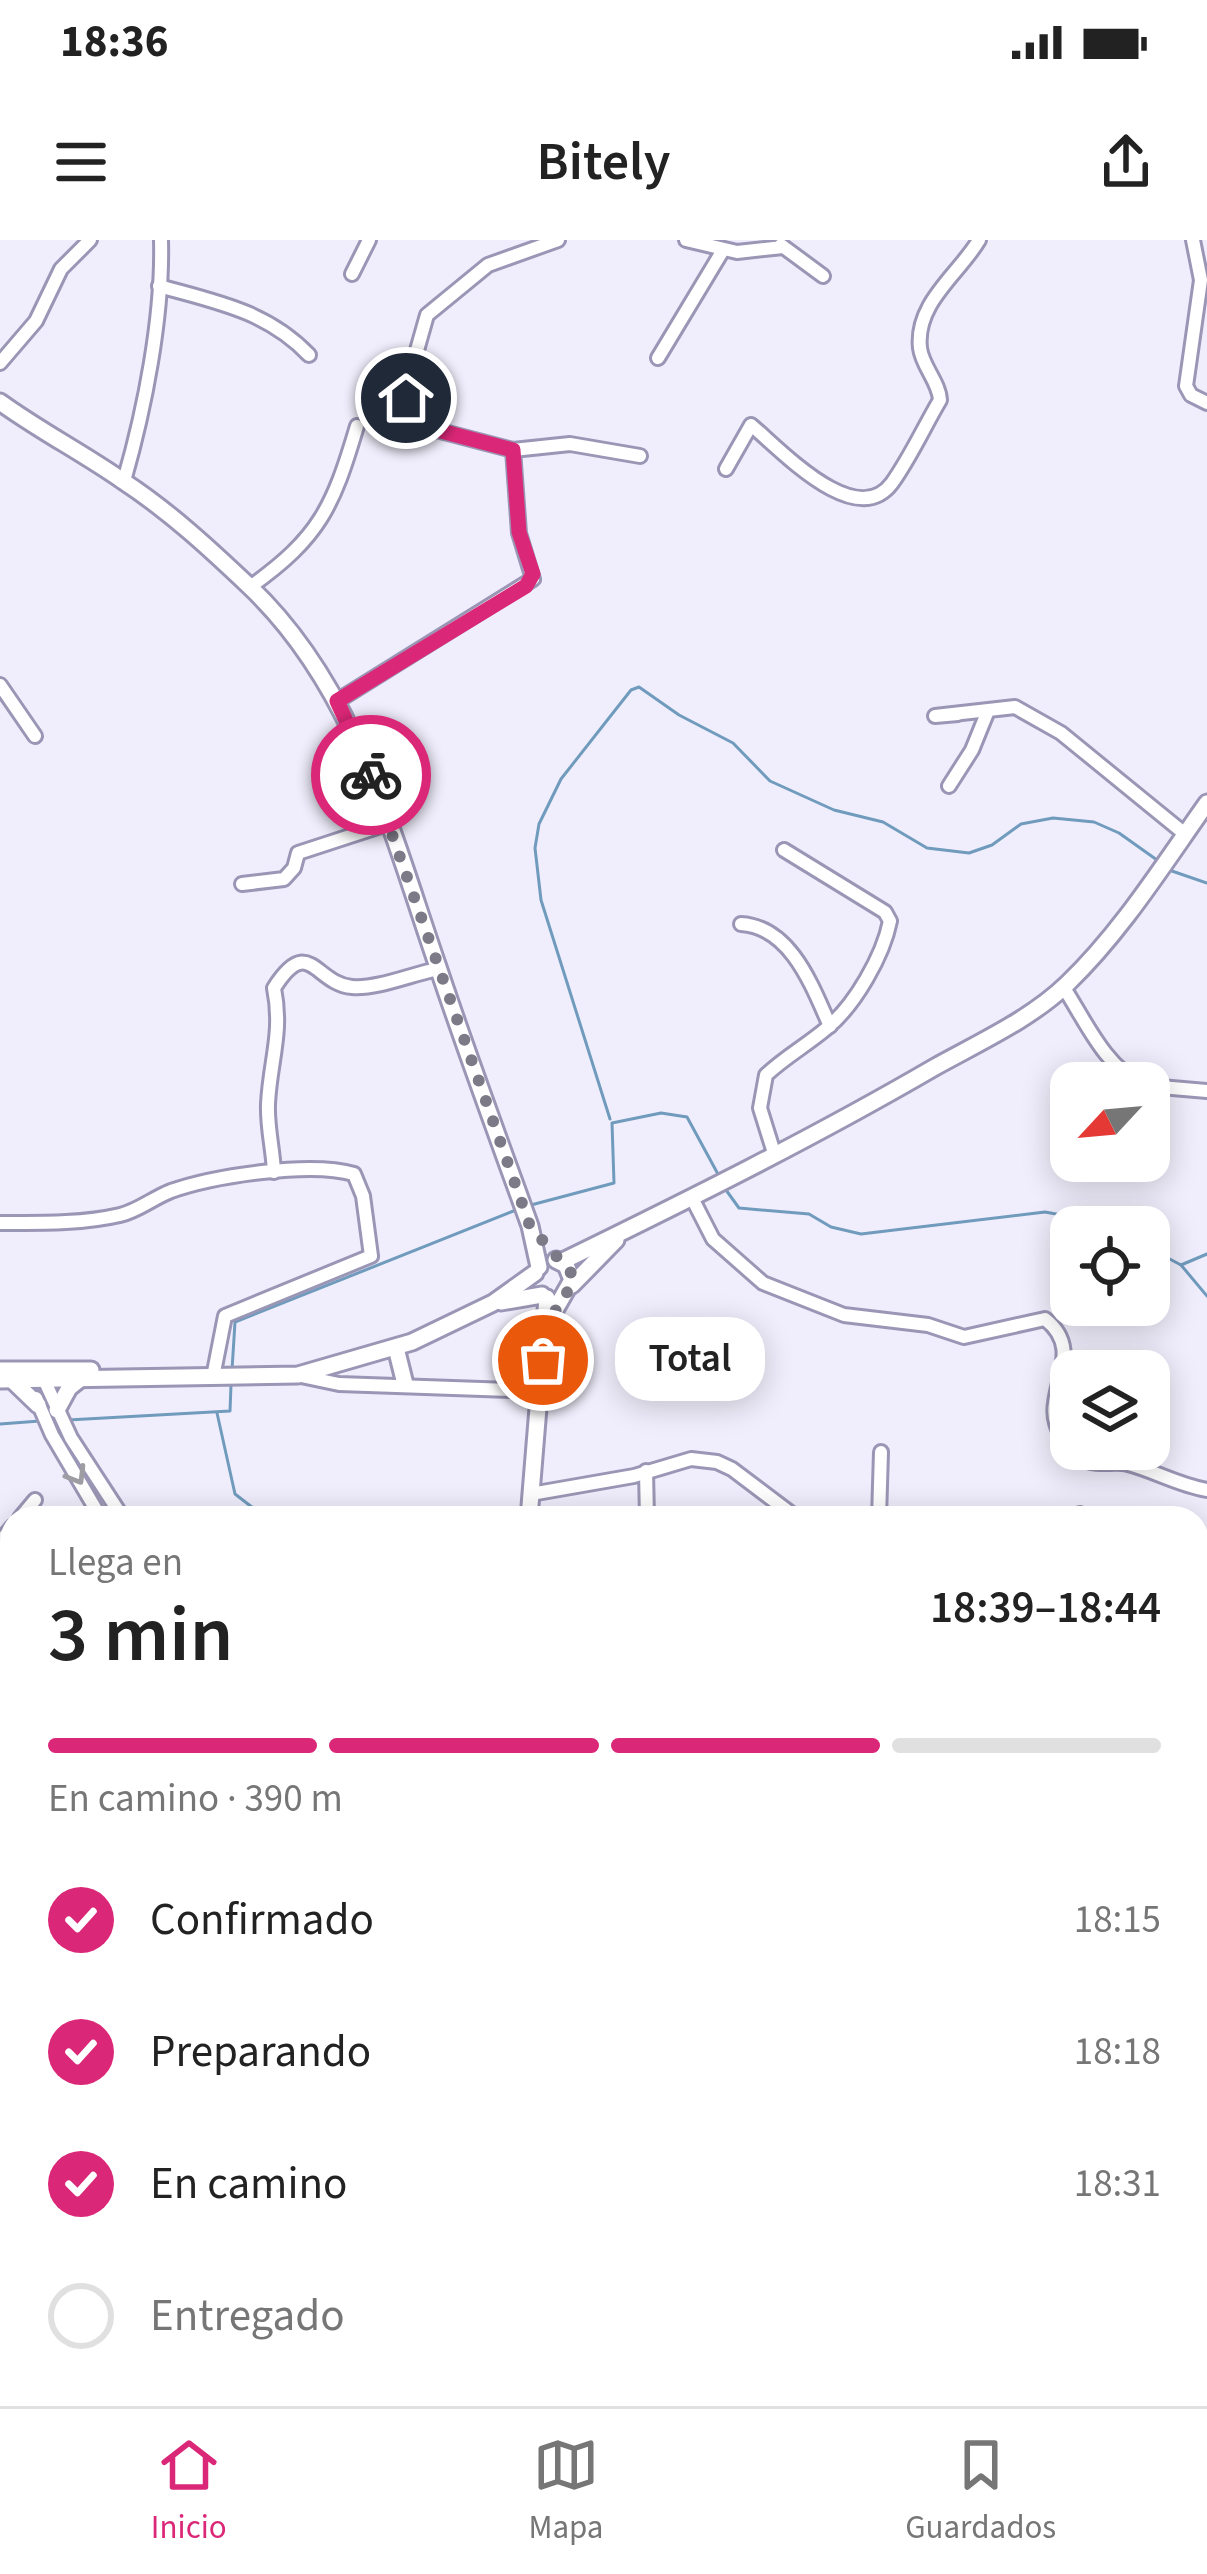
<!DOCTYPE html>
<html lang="es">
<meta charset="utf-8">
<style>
:root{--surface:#fff;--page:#f2f2f2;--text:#222;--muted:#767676;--line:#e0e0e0;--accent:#db2777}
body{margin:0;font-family:"Source Sans 3",sans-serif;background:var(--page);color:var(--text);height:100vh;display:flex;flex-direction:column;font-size:45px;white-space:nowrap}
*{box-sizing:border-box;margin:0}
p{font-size:39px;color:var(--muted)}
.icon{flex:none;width:66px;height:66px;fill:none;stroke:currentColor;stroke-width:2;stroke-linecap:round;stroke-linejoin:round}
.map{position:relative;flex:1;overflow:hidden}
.side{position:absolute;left:0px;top:1266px;width:1209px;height:900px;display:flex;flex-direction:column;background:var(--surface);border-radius:36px 36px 0 0;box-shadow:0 6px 30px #0003}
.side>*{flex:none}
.needle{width:78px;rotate:244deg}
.buttons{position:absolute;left:1050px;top:822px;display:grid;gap:24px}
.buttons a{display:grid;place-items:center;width:120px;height:120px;border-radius:24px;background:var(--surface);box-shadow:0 6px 30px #0003;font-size:60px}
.pin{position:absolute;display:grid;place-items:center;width:102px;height:102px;color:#fff;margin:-51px;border:6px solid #fff;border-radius:50%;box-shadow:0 3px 12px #0007}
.courier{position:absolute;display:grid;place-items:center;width:120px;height:120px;margin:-60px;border:9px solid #db2777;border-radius:50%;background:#fff;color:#222;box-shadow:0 3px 15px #0007}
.bubble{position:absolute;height:84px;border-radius:36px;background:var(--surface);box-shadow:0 6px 30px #0003;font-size:39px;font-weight:600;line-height:84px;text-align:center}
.head em{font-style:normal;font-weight:600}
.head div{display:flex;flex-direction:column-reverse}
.head{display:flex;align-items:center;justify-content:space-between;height:204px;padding:0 48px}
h1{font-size:78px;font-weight:600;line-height:90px}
.bar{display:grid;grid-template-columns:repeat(4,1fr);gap:18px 12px;align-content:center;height:144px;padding:0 48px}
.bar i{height:15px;border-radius:9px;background:var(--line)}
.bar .current{background:var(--accent)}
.bar p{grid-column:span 4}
ol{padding:0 48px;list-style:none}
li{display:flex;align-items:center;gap:36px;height:132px}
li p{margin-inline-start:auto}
li .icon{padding:12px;border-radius:50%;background:var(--accent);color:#fff;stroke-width:4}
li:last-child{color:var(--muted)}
li i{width:66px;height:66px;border:6px solid var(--line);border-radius:50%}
.status{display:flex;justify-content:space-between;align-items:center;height:84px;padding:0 60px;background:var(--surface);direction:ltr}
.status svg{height:33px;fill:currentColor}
header{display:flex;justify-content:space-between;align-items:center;height:156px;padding:0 48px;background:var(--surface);font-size:54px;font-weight:600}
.tabs{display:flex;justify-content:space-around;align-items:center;height:168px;border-top:3px solid var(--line);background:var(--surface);font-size:33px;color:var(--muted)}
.tabs a{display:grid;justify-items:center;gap:6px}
.tabs .current{color:var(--accent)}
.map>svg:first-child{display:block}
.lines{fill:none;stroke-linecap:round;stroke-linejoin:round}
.stream{stroke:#709bbd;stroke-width:3}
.minor-casing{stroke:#9a96b5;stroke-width:18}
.major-casing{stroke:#9a96b5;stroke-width:21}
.minor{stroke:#fff;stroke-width:12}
.major{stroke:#fff;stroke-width:15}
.oneway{stroke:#9e9da4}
.done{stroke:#7c7a87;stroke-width:12;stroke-dasharray:0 21.6}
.route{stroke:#db2777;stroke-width:15}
</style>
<div class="status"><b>18:36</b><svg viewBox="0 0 49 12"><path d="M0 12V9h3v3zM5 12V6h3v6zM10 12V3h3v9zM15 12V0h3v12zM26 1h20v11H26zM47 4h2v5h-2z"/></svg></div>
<header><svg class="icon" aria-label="menu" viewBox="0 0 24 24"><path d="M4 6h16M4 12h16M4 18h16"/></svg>Bitely<svg class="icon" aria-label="share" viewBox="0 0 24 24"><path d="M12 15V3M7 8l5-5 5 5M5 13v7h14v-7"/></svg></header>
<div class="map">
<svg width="1207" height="2166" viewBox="0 0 1207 2166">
<rect width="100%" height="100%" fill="#f0eefc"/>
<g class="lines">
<g class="stream">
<polyline points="1169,630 1207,643"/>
<polyline points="610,879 541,660 535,608 539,584 561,539 631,450 639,447 679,475 733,503 770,541 834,570 883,582 927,608 969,613 992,605 1021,584 1053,578 1094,582 1119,593 1157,620"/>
<polyline points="726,950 739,968 809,974 831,987 861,994 1045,972 1089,980 1106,987"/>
<polyline points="531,965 614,943 612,883 661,873 687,877 719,936"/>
<polyline points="1149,1008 1181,1025 1207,1014"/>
<polyline points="1181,1025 1207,1056"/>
<polyline points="232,1130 235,1082 516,970"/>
<polyline points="217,1173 235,1254 266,1278"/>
<polyline points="68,1180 230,1171 231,1145"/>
<polyline points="0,1184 40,1181"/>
</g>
<g class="minor-casing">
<g id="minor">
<polyline points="558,0 488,25 427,75 408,142 408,171 421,186 513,210 570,204 640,216"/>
<polyline points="686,0 737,12 783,7"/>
<polyline points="1193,0 1201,40 1186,146 1191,155 1207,163"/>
<polyline points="781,5 823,36"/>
<polyline points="352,34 369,0"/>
<path d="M159 46C216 62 267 71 309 115"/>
<polyline points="658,118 723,10"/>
<polyline points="0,123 36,81 61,29 90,0"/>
<path d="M726 229 751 185C780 209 856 292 892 243 910 218 924 187 940 160 939 142 922 126 920 108 915 63 959 34 979 0"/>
<path d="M124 241C145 168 163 76 161 0"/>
<path d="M250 347C320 297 333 267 357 186"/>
<polyline points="0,445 35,496"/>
<polyline points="337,461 533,339 519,293 513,210"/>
<polyline points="958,474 935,476 1015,467 1061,493 1185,594"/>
<polyline points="949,546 972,510 987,473"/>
<polyline points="242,644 284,639 294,628 298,613 390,583"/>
<path d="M741 684C791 687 812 746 830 786"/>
<path d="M1064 748C1085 780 1105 827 1141 843"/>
<polyline points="1149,846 1207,851"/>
<path d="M775 916 760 868 766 835C785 817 807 805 827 788 855 765 883 716 890 681L885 672 784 610"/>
<path d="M274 932C273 909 267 887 268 864 270 821 283 793 274 748 309 693 315 744 352 747 378 749 412 734 438 729"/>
<path d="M692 958 713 999 763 1043 844 1075 928 1085 964 1097 1045 1079C1077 1104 1059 1132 1055 1163 1051 1186 1068 1216 1091 1222 1103 1225 1116 1221 1128 1224 1155 1231 1178 1245 1207 1250"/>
<path d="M0 983C40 983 81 984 120 975 138 971 153 958 171 951 214 936 310 921 354 934L363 956 371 1016 225 1076 213 1137"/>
<polyline points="41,1133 71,1198 123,1278"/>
<polyline points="301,1136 339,1144 539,1151"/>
<polyline points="36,1158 52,1195 101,1278"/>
<polyline points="646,1231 647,1278"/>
<polyline points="531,1254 634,1236 691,1219 717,1222 732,1229 797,1278"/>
<polyline points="20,1278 35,1260"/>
<polyline points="879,1278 881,1212"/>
<polyline points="1068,1278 1080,1274"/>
<polyline points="0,1302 12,1287"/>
<polyline points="0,1406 12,1391"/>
<polyline points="0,1414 12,1424"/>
<polyline points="1197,1723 1207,1732"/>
<polyline points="0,1766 12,1766"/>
<polyline points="0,1813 12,1817"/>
<polyline points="0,2008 12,2016"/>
<polyline points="0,2122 12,2128"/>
<polyline points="48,2154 63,2166"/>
<polyline points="372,2154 372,2166"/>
<polyline points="1037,2154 1042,2166"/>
<polyline points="1140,2154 1181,2166"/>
<polyline points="177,2166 180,2154"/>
<polyline points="667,2166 755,2154"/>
</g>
</g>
<g class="major-casing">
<g id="major">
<path d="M0 162C40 191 83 213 123 241 169 271 210 309 249 346 356 447 392 594 438 727 467 814 499 900 530 986L539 1027"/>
<path d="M561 1022C688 960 813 898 935 827 978 803 1031 779 1067 744 1122 691 1163 625 1207 563"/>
<polyline points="572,1045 616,1000"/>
<polyline points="501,1062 542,1055"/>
<polyline points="551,1077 572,1040 566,1025 556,1020"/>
<polyline points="396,1108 405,1144"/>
<polyline points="0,1130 91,1130"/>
<polyline points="0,1140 298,1135 412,1102 493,1063 535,1033"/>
<polyline points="12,1140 38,1165"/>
<polyline points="57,1170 69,1148 79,1140"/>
<polyline points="529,1278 547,1058"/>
<polyline points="626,2154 628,2166"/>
</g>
</g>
<use href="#minor" class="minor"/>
<use href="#major" class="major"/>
</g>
<defs><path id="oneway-chevron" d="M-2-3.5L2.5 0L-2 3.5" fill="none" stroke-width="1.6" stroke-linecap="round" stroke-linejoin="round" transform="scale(3)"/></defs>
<use class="oneway" href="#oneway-chevron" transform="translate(77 1236) rotate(59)"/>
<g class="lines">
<path class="done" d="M371 535 530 986 572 1034V1045C551 1076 548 1080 543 1120"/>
<polyline class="route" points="371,535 337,461 526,346 533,334 519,292 513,210 422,186 413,180 406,158"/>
</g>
</svg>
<div class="buttons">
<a><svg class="needle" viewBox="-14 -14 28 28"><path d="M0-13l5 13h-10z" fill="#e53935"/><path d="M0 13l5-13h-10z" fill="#767676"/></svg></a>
<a><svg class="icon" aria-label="locate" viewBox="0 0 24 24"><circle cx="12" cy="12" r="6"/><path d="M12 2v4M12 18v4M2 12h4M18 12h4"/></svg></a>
<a><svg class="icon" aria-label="layers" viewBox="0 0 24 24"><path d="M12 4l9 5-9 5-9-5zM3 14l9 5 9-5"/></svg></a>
</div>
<div class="pin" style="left:543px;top:1120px;background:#ea580c"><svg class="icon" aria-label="bag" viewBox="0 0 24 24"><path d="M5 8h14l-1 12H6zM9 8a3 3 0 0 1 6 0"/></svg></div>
<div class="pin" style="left:406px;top:158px;background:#1f2937"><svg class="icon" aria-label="home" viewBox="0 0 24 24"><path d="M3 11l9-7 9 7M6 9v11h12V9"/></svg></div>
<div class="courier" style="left:371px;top:535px"><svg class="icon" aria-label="bike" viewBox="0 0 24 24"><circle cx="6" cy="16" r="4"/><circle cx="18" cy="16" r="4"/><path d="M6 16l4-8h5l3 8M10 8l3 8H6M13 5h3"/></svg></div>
<div class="bubble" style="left:615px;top:1077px;width:150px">Total</div>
<section class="side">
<div class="head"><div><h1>3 min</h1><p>Llega en</p></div><em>18:39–18:44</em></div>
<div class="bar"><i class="current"></i><i class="current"></i><i class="current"></i><i></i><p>En camino · 390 m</p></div>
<ol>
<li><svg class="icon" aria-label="check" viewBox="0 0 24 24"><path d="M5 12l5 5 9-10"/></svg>Confirmado<p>18:15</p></li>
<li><svg class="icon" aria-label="check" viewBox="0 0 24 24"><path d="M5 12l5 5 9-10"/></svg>Preparando<p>18:18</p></li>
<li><svg class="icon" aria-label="check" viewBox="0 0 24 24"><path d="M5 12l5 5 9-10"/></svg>En camino<p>18:31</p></li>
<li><i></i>Entregado</li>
</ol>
</section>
</div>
<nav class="tabs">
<a class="current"><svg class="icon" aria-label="home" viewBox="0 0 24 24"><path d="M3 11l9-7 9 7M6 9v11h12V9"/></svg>Inicio</a>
<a><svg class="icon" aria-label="map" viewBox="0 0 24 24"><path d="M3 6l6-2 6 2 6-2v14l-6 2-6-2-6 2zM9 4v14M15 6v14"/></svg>Mapa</a>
<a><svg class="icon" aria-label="saved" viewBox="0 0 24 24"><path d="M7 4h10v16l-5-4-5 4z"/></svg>Guardados</a>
</nav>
